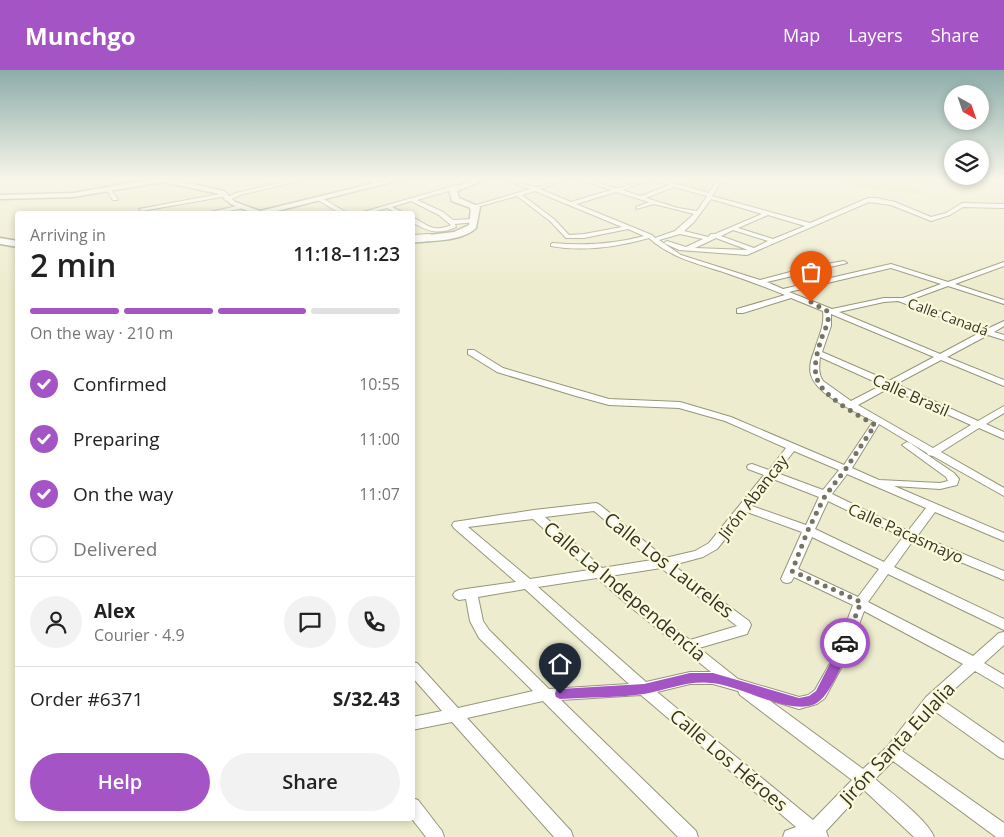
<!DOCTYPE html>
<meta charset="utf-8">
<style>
:root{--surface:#fff;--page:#f2f2f2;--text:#222;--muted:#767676;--line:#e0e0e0;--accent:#a454c5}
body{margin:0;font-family:"Open Sans",sans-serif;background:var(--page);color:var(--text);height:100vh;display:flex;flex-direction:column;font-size:19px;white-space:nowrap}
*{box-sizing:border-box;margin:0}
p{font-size:16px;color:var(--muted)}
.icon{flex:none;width:28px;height:28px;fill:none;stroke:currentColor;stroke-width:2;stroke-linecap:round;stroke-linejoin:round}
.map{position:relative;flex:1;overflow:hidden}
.side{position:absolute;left:15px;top:141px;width:400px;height:610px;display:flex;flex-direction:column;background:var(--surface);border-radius:5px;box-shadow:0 2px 8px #0003}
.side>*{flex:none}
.needle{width:32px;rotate:140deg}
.buttons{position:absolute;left:944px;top:15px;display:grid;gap:10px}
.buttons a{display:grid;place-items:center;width:45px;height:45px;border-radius:50%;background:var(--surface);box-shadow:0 2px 8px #0003;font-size:25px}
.pin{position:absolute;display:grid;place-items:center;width:42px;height:42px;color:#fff;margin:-51px -21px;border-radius:50% 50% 50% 0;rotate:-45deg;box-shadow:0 0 5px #0007}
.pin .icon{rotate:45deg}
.courier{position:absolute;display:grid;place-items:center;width:50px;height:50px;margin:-25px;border:4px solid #a454c5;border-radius:50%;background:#fff;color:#222;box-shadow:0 1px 6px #0007}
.overview em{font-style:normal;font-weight:600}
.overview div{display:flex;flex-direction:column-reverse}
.overview{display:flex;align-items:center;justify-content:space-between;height:85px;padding:0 15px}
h1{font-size:32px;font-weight:600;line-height:38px}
.bar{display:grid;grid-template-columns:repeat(4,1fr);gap:8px 5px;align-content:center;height:60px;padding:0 15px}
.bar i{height:6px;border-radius:4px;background:var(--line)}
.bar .selected{background:var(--accent)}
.bar p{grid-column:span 4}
.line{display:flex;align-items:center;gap:12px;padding:0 15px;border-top:1px solid var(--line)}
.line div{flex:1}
.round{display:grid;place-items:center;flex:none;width:52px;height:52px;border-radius:26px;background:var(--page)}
ol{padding:0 15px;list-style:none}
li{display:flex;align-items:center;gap:15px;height:55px}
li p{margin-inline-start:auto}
li .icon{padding:5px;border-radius:50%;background:var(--accent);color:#fff;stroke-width:4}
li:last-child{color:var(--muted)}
li i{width:28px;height:28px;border:2px solid var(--line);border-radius:50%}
.action{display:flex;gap:10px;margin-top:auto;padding:10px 15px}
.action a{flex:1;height:58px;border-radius:30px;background:var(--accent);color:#fff;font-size:20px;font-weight:600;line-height:58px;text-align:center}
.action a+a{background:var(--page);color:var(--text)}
header{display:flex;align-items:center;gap:30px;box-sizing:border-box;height:70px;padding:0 25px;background:var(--accent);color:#fff}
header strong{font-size:24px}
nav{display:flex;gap:28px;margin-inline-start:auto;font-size:18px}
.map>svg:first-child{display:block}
.green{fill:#e6e19c}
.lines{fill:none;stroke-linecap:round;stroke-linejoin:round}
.minor-casing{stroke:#97967a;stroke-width:2}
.major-casing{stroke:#97967a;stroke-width:3}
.highway-casing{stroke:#97967a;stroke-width:3}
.minor{fill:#fff;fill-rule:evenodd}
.major{fill:#fff;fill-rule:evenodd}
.highway{fill:#fff;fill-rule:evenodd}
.route{fill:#a454c5}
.done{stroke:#757462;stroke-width:5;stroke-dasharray:0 9}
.labels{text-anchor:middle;stroke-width:4.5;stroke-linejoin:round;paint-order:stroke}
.far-street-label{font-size:14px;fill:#343428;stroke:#fbfadb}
.street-label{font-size:16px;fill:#343428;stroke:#fbfadb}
.near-street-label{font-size:19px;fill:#343428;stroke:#fbfadb}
</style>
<header>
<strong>Munchgo</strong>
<nav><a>Map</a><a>Layers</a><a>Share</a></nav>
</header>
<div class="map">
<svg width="1004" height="767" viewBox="0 0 1004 767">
<rect width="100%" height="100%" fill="#eeecce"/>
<g class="green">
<polygon points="688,110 709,110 707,121 698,122 674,115"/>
<polygon points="838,110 936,110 943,112 907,115 928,125 866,119"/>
</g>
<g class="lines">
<g class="minor-casing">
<g id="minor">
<polygon points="292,110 303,110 240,125 227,131 224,129 236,123"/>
<polygon points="368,110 375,110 383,115 378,116"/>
<path d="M506 110C516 110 524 116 534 117 544 118 556 110 567 110L540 119 571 132 611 120 583 110C594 110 603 116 615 118 624 119 639 110 650 110L622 120 641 126 669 115 654 110H663L709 123 717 110H722L712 126 810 153 868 128H876L895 132 931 147 946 143 962 133 1004 134V138L963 137 950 145 931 151 891 135 869 132 747 185 679 180 664 173 667 171 686 177 703 169 680 164 659 170 681 185 760 210 809 197 844 191 847 193 767 212 783 219 891 194 948 212 1004 192V196L955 214 1004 230V234L948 216 910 230 987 259 1004 251V256L994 262 1004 265V270L988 265 947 287 1004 310V316L941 290 896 314 978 351 1004 336V343L986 354 1004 362V369L979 358 941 382 1004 418V426L933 386 928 385 927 383 879 354 852 398 879 410 940 413 948 411 946 407 902 375 907 372 910 373 954 403 959 409 957 415 940 419 894 416 1004 463V471L935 442 918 465 1004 501V510L912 472 894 497 1004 549V560L888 504 868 532 973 586 999 563 1004 562V575L984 593 1004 605V618L975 601 942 630 1004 673V689L999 687 933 640 902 681 1004 753V767H996L893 691 875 709C890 722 927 749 934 767H914L864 720 826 761 828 767H783L785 761 796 757 641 625 561 630 696 761 698 767H678L543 631 467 648 571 761 573 767H554L452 652 412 660V647L442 641 412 607V592L417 593 458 638 533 621 479 568 470 551 466 529 459 530 455 528 453 525 455 522 459 520 516 512 454 458 452 455 454 452 534 440 596 433 600 435 665 488 695 481 709 473 764 405 748 399 747 397 748 395 752 394 769 400 786 378 725 351 679 338 609 335 576 326 497 302 468 284V280H474L503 298 609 329 680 332 731 347 844 395 872 353H877C859 343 817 326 811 305 809 298 811 289 814 282 818 268 825 256 823 241L791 228 743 243H737V239L785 225C766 217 746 210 726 203 699 194 671 188 649 168 617 177 583 182 551 176V174L553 173C584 176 614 174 644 166L628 159 584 168H566L550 151 517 126 470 139V137L530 119ZM674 117 707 126 697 141 678 138 646 128ZM535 121 622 157 584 164 569 165 554 149 522 125ZM616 122 649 132 636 137V139L654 134 694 144 675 161 655 168 652 165 576 134ZM711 129 762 144 715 164H711L708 167 684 161 694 152ZM768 145 805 156 773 169 738 158ZM733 160 768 171 754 178 721 166ZM716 168 748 180 695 178ZM891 198 941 214 903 228H884L832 239 789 222ZM898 231 981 262 940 284 839 242 884 232ZM831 244 934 287 889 311 822 282 831 256ZM820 287 882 315 851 331 823 311C818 304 819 296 820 287ZM889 318 971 355 933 378 858 335ZM794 381 839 400 823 420 777 403ZM847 404 926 438 908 461 832 424ZM773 409 819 427 806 455 752 436ZM828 431 903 467 884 492 815 459ZM594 441 652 490 602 498 545 447ZM747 442 802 462 781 509 783 512 787 513 791 512 794 507 853 535 834 586 815 620 808 625 799 627 738 609 699 578 747 564 751 555 749 551 673 495 703 487 717 479ZM533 449 589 500 530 509 468 457ZM812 467 879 499 858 527 798 499ZM661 498 737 556 690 570 636 529 610 506ZM597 508 628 535 711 602H690L646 612 538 517ZM525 519 629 614 549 619 489 560 483 551 478 527ZM864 541 963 594 926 627 887 677 863 699 769 630 799 639 817 634 825 628 847 587ZM690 614H713L738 621 740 625 852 710 813 750 657 622Z"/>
<path d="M457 115 459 116V118L417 130 443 142 453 150 474 149 477 151 476 152 455 154 456 157C439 165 428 162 412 152V147C428 155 433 163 451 155L439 145 411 131 392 137 406 144H398L387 138 366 144H356Z"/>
<polygon points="106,119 110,119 118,129 117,130 113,130"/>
<polygon points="225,123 228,125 227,126 142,141 139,139"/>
<polygon points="318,128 322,128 349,144 341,144 318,130"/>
<polygon points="241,135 243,136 243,138 215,144 202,144"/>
<polygon points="430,164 433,166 432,167 412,169 412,165"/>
<polygon points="412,728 418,730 442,761 444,767 426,767 412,749"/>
</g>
</g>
<g class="major-casing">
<polygon id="major" points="148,110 175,110 224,121 235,132 260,141 387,110 400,110 265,144 255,144 231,134 220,124 163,112 73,127 0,129 0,125 73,123"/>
</g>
<g class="highway-casing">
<g id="highway">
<path d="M472 110H485L457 121 459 128 480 137 476 158C462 172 431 170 412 173V167L454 162 469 155 471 138 452 131 449 120Z"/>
<polygon points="0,168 18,171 18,177 0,174"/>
</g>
</g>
<use href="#minor" class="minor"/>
<use href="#major" class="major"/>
<use href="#highway" class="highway"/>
</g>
<linearGradient id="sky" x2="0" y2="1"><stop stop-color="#8dacaa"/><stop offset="0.5" stop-color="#f7f6e9"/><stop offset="1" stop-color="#f7f6e9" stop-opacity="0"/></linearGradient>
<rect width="1004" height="218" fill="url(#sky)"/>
<path class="route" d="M845 569 851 573C845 589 830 627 815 634 790 646 739 615 712 613 688 610 667 620 644 624 617 628 588 627 560 629L556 627 555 624 556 620 560 619 644 614 690 603H713L799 628 809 626 816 621 842 570Z"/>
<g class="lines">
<path class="done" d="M811 232 827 241C831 251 824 260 821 270 817 282 813 298 817 309 824 328 858 345 875 355L845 400 825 426 808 460 792 501 861 532 845 573"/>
</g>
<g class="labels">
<g class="far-street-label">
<text transform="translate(948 247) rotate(20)" y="5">Calle Canadá</text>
</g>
<g class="street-label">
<text transform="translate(911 325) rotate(24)" y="6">Calle Brasil</text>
<text transform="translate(753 427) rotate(-52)" y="6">Jirón Abancay</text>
<text transform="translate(906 463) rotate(24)" y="6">Calle Pacasmayo</text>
</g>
<g class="near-street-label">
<text transform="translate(669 495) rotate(38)" y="7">Calle Los Laureles</text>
<text transform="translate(625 521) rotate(40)" y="7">Calle La Independencia</text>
<text transform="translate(897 673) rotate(-47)" y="7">Jirón Santa Eulalia</text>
<text transform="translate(729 690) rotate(40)" y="7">Calle Los Héroes</text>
</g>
</g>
</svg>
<div class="buttons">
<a><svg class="needle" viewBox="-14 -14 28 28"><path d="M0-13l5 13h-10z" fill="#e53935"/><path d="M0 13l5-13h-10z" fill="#767676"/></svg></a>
<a><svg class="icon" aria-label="layers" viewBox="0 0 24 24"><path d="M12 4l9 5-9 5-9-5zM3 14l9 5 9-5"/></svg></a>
</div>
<div class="pin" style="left:811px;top:232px;background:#ea580c"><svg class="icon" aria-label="bag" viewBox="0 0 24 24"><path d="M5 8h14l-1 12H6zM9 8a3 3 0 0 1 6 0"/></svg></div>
<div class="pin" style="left:560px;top:624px;background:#1f2937"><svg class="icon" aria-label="home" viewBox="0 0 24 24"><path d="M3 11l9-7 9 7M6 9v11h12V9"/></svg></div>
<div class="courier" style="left:845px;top:573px"><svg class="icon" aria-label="car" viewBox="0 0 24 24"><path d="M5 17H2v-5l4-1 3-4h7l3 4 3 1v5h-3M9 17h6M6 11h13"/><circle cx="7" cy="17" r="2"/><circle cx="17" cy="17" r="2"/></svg></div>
<section class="side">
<div class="overview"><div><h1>2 min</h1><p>Arriving in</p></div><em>11:18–11:23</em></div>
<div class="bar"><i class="selected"></i><i class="selected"></i><i class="selected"></i><i></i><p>On the way · 210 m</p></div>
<ol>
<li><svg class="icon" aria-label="check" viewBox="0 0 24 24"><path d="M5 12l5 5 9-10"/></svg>Confirmed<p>10:55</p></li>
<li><svg class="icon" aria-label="check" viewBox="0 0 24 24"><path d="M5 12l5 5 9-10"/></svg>Preparing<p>11:00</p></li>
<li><svg class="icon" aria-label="check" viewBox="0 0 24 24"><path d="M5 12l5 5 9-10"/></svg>On the way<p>11:07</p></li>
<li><i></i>Delivered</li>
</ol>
<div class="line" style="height:90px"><a class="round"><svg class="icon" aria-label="person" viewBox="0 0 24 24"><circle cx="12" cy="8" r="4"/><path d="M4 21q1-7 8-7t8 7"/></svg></a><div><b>Alex</b><p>Courier · 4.9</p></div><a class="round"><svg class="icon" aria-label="chat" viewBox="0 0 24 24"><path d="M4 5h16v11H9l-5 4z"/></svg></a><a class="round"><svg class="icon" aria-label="phone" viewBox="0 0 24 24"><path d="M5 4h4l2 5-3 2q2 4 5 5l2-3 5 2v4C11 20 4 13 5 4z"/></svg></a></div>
<div class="line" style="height:65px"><div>Order #6371</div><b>S/32.43</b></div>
<div class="action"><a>Help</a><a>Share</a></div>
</section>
</div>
